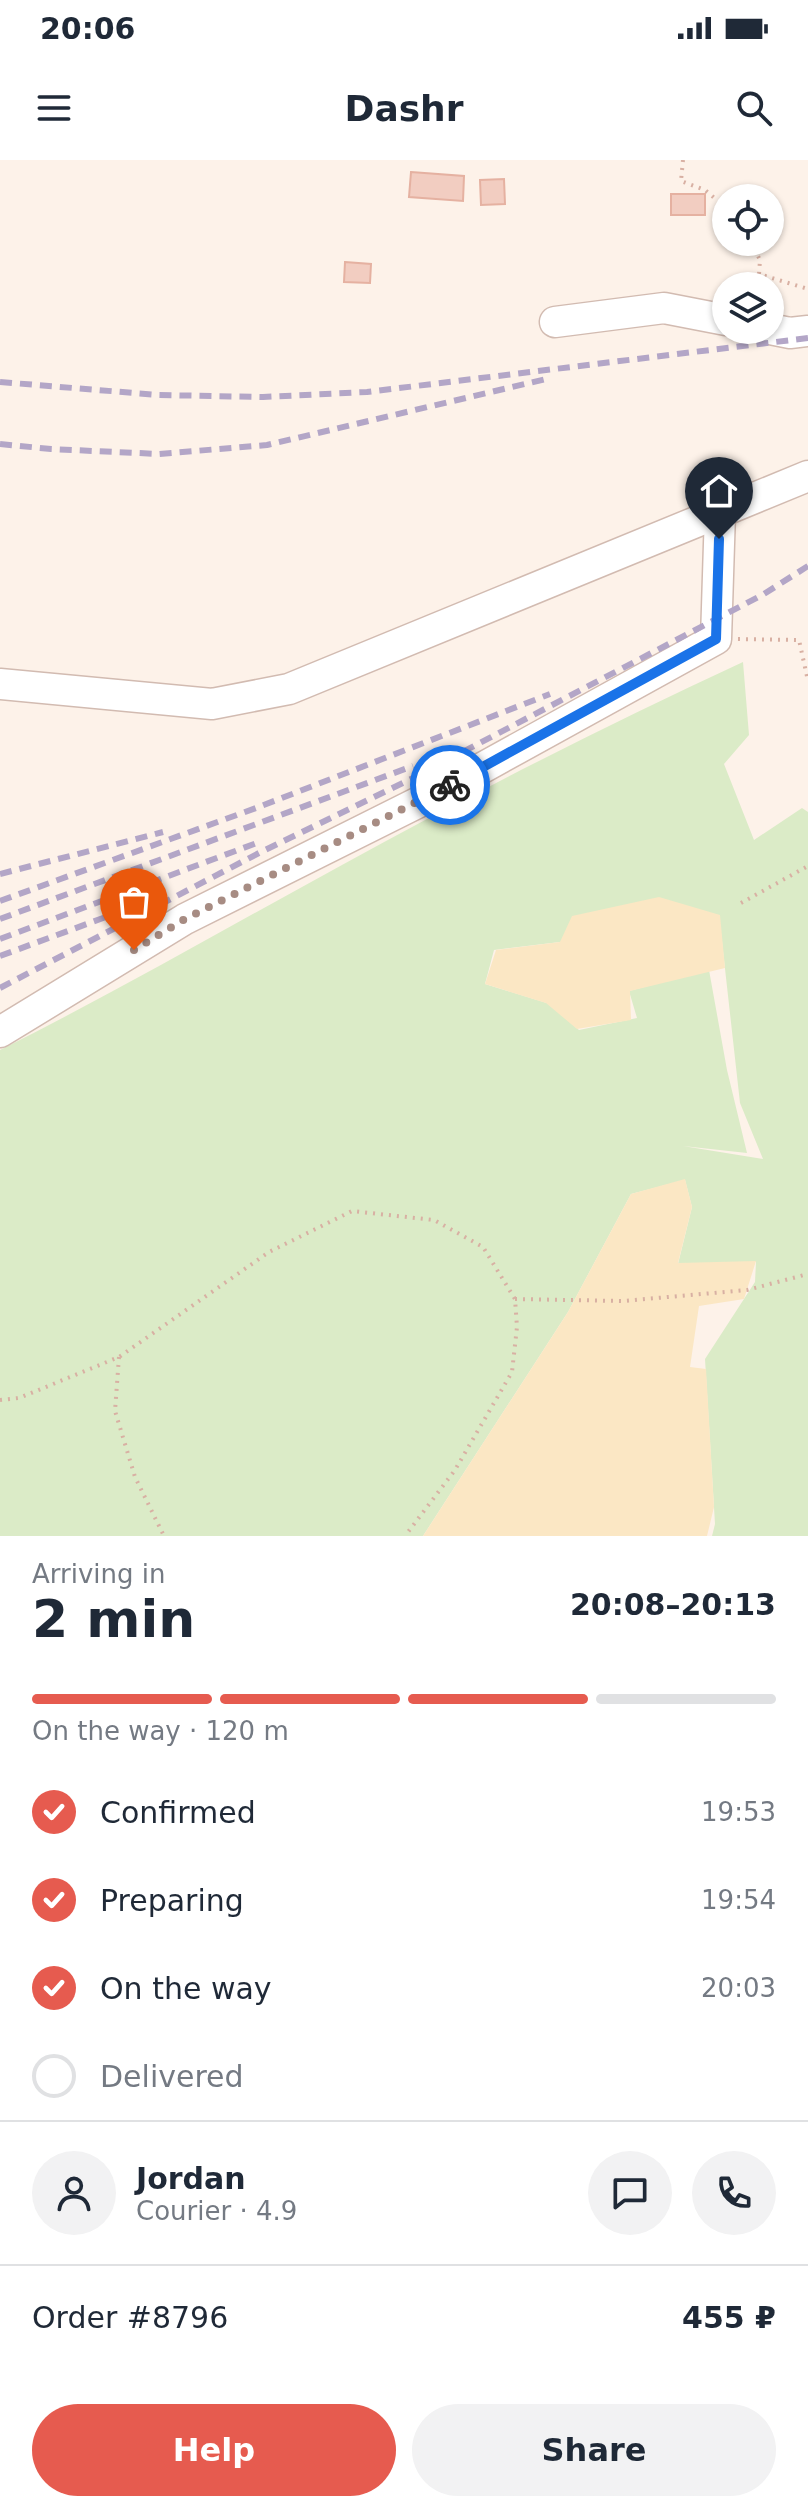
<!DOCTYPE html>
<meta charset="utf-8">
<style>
:root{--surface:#fff;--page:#f2f2f3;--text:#1f2937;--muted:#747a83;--line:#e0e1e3;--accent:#e65b4f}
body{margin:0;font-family:"DejaVu Sans",sans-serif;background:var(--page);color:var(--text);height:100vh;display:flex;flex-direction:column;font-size:30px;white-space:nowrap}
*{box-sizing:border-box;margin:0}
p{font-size:26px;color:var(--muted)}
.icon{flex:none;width:44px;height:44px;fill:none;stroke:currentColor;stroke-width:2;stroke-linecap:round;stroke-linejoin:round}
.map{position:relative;height:1376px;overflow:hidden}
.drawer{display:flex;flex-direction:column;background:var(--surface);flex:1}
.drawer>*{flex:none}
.fabs{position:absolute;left:712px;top:24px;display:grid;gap:16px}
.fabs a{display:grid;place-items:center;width:72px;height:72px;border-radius:50%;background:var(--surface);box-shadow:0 2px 6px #0004;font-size:40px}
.pin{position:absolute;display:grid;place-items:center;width:68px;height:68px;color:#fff;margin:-82px -34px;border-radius:50% 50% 50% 0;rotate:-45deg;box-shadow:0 0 8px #0007}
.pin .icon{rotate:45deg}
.courier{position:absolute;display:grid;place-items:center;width:80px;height:80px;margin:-40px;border:6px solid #1a73e8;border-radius:50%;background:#fff;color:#222;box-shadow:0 2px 10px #0007}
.summary em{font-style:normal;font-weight:700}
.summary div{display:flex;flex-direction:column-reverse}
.summary{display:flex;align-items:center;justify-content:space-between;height:136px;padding:0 32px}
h1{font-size:52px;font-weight:700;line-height:60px}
.bar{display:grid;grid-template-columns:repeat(4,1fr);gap:12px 8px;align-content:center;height:96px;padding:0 32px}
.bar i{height:10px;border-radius:6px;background:var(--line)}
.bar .selected{background:var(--accent)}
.bar p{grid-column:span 4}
.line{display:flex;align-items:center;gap:20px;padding:0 32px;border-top:2px solid var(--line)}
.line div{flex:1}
.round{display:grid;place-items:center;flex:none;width:84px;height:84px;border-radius:42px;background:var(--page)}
ol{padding:0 32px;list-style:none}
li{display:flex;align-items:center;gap:24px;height:88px}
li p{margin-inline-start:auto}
li .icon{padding:8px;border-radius:50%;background:var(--accent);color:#fff;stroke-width:4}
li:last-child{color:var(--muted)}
li i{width:44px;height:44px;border:4px solid var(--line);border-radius:50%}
.primary-button{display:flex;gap:16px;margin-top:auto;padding:16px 32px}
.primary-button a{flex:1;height:92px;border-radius:48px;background:var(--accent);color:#fff;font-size:32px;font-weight:700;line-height:92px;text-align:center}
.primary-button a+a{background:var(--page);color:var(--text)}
.status{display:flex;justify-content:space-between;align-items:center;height:56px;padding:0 40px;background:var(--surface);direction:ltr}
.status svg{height:22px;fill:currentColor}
header{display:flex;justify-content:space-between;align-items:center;height:104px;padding:0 32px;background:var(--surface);font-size:36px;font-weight:700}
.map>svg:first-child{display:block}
.green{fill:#dbebc7;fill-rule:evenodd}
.sand{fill:#fbe7c4}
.building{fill:#f2cdc1;stroke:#e5b1a1;stroke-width:2}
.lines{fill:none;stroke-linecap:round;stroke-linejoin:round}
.minor-casing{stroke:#d2bbb1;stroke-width:33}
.path{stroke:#d8b0a3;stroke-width:4;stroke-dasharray:2 6;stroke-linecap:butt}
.minor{stroke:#fff;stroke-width:30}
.rail{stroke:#b3a6c7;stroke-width:6;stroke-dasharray:12 8;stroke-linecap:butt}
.done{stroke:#a78c83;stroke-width:8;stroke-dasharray:0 14.4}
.route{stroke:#1a73e8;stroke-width:10}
</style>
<div class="status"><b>20:06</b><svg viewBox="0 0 49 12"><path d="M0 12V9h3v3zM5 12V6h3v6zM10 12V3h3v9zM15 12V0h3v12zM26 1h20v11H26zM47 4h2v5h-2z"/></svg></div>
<header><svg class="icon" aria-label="menu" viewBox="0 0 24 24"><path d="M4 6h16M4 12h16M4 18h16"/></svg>Dashr<svg class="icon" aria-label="search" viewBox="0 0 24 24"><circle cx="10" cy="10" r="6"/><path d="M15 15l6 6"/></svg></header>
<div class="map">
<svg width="808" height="1376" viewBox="0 0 808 1376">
<rect width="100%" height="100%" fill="#fdf2e9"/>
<path class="green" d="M743 502 749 575 724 604 754 680 802 648 808 652V1376H712L715 1364 705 1199 755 1122 756 1102 678 1104 692 1047 685 1020 631 1034 568 1152 423 1376H0V890C116 832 228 767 342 705 473 633 607 565 743 502ZM719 755 740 943 763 999 683 986 747 993 727 910 709 810 629 831 637 858 579 870 550 844 485 824 494 790 560 782Z"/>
<g class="sand">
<polygon points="659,737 720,755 725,808 630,831 631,860 577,869 546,843 485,824 496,790 560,782 572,756"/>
<polygon points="685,1019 692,1047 678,1103 756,1101 744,1139 699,1146 690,1207 706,1209 714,1347 707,1376 423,1376 568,1152 631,1034"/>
</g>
<g class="building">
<polygon points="411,12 464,16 463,41 409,37"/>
<polygon points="504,19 505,44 481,45 480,20"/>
<rect x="671" y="34" width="34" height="21"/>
<polygon points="345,102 371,104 370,123 344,122"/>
</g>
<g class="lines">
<g class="minor-casing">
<g id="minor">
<polyline points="555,162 664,148 726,160"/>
<polyline points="770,169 790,173 808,171"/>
<polyline points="0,524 212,544 289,529 808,316"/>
<polyline points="0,872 185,759 435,634 716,479 720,352"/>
</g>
</g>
<g class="path">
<polyline points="683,0 681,21 705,30 726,48"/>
<polyline points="751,82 760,100 759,114 808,129"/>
<polyline points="738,479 799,480 808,521"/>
<polyline points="741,743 808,706"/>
<polyline points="515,1139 623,1141 747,1130 808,1114"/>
<polyline points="119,1197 115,1251 135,1317 164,1376"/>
<polyline points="0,1240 19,1238 119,1197 269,1092 352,1051 434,1060 483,1087 515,1139 517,1167 512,1212 455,1310 405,1376"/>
</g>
<use href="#minor" class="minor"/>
<g class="rail">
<polyline points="0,222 159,235 263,237 367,232 808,178"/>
<polyline points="0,284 51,289 159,294 267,285 546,219"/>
<polyline points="0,714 163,672"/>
<polyline points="0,741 256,648 550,534"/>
<polyline points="0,759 413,606"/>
<polyline points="0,779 262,681"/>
<polyline points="0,796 141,744"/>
<polyline points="0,828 259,693 413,618 764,434 808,406"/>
</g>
</g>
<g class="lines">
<polyline class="done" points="134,790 185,759 450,625"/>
<polyline class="route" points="450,625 716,479 719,379"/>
</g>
</svg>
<div class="fabs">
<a><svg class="icon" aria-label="locate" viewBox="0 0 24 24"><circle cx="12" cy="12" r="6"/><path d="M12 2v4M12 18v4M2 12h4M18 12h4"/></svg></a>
<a><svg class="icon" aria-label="layers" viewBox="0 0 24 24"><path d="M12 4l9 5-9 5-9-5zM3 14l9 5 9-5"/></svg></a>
</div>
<div class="pin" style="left:134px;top:790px;background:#ea580c"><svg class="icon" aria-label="bag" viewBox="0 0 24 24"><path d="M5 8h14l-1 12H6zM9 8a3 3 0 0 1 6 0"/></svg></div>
<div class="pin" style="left:719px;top:379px;background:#1f2937"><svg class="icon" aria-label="home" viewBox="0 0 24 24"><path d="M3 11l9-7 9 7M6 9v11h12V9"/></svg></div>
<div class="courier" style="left:450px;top:625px"><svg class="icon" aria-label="bike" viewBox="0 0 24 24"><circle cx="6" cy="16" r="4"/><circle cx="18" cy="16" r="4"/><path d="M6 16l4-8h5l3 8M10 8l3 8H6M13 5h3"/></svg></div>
</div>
<section class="drawer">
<div class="summary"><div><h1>2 min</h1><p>Arriving in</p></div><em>20:08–20:13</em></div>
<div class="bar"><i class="selected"></i><i class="selected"></i><i class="selected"></i><i></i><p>On the way · 120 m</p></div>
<ol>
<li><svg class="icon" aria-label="check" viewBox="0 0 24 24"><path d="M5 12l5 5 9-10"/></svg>Confirmed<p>19:53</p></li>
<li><svg class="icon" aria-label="check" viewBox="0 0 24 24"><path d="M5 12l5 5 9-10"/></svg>Preparing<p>19:54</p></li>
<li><svg class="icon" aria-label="check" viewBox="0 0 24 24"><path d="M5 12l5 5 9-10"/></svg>On the way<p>20:03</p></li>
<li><i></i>Delivered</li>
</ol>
<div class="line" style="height:144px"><a class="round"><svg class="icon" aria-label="person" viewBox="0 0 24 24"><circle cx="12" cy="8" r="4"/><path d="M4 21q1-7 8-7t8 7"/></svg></a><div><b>Jordan</b><p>Courier · 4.9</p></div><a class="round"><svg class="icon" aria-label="chat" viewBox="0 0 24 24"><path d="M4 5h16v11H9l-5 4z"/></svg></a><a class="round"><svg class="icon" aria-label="phone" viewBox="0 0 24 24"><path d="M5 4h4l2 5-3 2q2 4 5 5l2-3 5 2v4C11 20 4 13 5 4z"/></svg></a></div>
<div class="line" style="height:104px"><div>Order #8796</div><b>455 ₽</b></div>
<div class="primary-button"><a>Help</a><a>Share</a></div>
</section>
